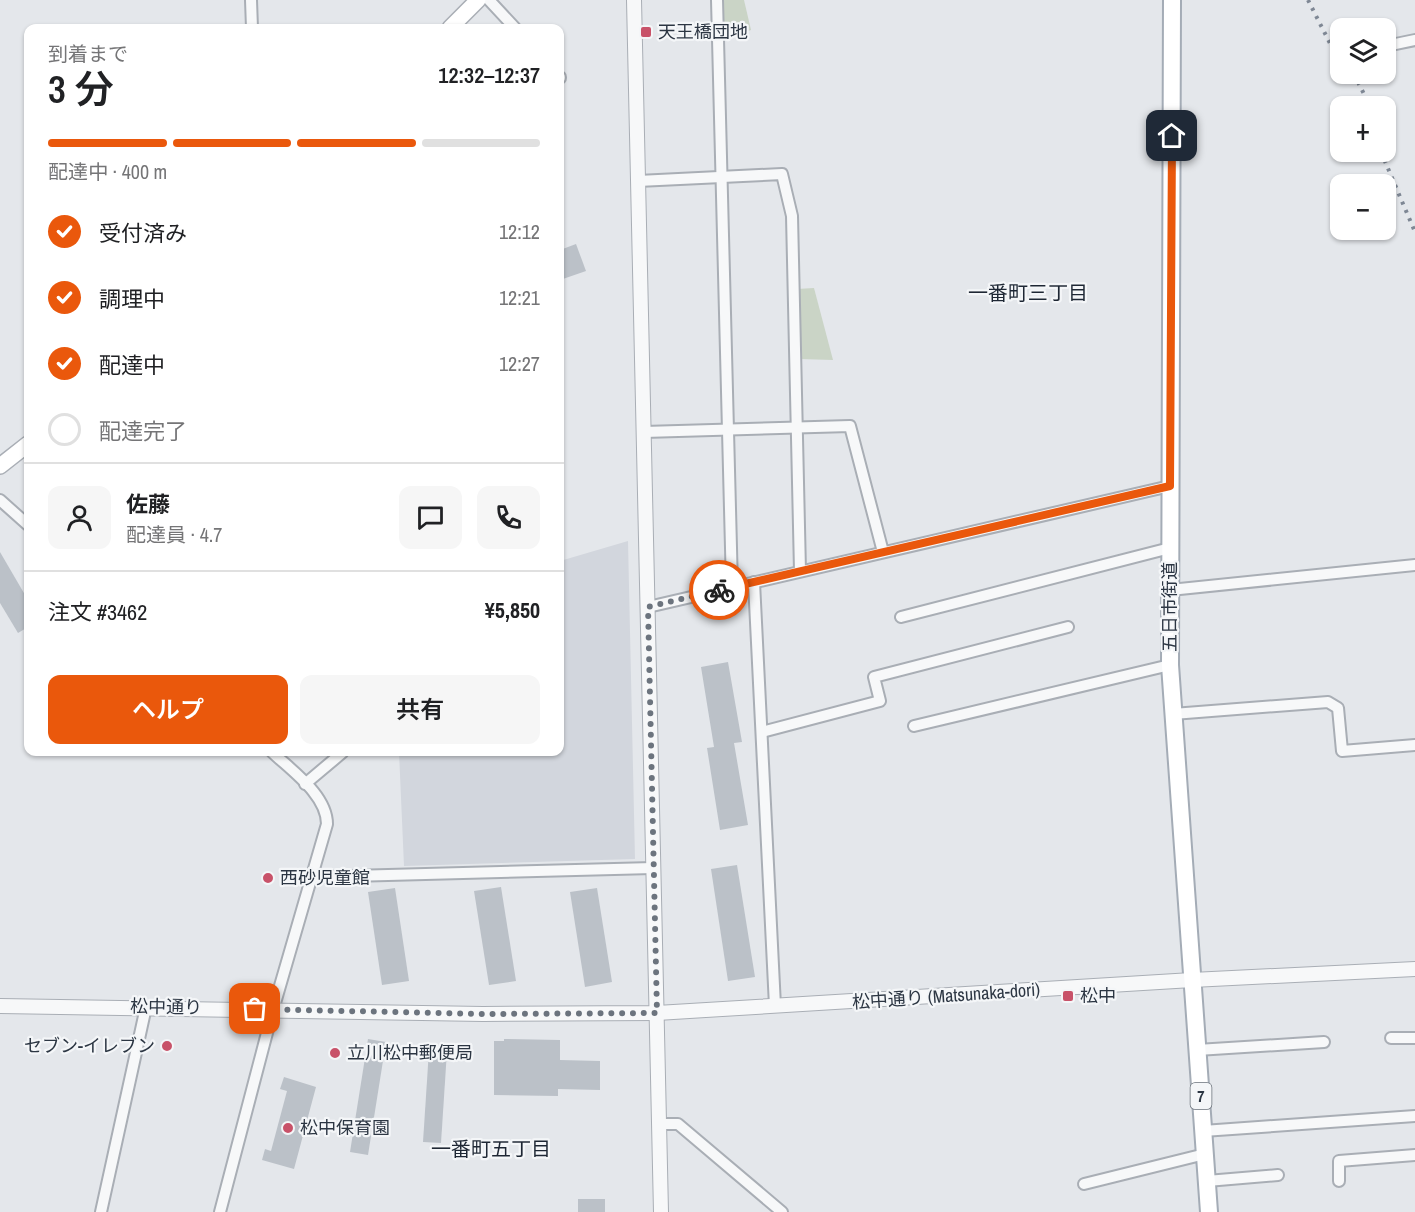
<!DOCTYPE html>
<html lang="ja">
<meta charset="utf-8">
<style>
:root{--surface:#fff;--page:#f6f6f6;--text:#202124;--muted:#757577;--line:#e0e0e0;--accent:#ea580c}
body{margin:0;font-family:"Archivo Narrow","Noto Sans JP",sans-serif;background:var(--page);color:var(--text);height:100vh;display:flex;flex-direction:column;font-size:22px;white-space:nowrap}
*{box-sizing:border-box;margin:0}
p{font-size:20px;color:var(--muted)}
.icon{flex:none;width:33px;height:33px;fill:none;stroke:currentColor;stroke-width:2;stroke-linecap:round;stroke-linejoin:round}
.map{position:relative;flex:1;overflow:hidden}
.side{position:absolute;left:24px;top:24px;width:540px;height:732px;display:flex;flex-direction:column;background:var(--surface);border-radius:12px;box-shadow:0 2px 4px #0004}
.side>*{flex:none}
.buttons{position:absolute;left:1330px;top:18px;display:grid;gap:12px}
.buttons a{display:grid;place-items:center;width:66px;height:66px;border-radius:12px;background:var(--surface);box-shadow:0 2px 4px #0004;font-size:30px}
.pin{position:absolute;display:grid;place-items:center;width:51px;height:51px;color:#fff;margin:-26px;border-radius:12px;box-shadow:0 3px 9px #0006}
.courier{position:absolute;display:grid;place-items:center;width:60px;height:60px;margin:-30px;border:4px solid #ea580c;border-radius:50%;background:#fff;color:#222;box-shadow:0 2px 8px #0007}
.summary em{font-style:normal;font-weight:600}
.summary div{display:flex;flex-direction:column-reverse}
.summary{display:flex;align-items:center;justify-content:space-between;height:102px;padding:0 24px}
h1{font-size:39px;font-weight:600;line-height:45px}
.bar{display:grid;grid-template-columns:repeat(4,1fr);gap:9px 6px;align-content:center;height:72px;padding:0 24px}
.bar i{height:8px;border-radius:4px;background:var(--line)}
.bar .active{background:var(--accent)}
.bar p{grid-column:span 4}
.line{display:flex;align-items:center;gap:15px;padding:0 24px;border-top:2px solid var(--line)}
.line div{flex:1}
.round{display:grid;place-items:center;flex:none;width:63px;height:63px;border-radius:12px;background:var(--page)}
ol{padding:0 24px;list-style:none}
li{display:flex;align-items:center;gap:18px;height:66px}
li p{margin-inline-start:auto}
li .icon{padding:6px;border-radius:50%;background:var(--accent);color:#fff;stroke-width:4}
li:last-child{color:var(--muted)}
li i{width:33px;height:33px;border:3px solid var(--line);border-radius:50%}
.cta{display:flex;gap:12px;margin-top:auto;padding:12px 24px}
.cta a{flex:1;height:69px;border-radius:12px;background:var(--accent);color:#fff;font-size:24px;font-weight:600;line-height:69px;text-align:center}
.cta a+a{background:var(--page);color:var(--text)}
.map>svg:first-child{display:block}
.built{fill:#d2d6dd}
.green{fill:#cad4c6}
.building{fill:#bbc1c8}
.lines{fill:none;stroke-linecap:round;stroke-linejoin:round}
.minor-casing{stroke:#a9aeb5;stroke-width:14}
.tertiary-casing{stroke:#a9aeb5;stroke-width:16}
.secondary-casing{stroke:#a9aeb5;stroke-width:18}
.primary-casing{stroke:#a4acb6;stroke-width:20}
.minor{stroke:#f7f8f9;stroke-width:10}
.tertiary{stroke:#f7f8f9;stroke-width:14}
.secondary{stroke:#fff;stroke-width:15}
.primary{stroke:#fff;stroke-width:16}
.rail{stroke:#7e8794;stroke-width:4;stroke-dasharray:3 6;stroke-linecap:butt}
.done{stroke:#6c747e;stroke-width:6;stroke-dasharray:0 10.8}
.route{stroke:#ea580c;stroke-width:8}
.poi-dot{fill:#c85269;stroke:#f4f6f8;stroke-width:2}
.labels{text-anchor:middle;stroke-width:4.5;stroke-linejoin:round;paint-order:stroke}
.shield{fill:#f4f6f8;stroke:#687079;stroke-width:1.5}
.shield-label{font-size:16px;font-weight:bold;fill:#2c3643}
.poi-label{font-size:18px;fill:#2c3643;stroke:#f4f6f8;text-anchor:start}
.street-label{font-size:18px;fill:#2c3643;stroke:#f4f6f8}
.neighbourhood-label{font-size:20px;fill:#1e2734;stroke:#f4f6f8}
</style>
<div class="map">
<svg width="1415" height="1212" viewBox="0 0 1415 1212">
<rect width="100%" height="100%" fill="#e4e7eb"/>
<polygon class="built" points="628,541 635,859 404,866 399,752 560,752 560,561"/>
<g class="green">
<polygon points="721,0 744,0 751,30 723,39"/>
<polygon points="814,288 833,360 799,359 797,289"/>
</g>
<g class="building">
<polygon points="576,244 586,271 560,280 560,250"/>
<polygon points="0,552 28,600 28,627 18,633 0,603"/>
<polygon points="728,662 742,742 734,743 748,825 720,830 707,748 714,747 701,667"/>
<polygon points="737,865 755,977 728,981 711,869"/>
<polygon points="501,887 516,981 489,985 474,891"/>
<polygon points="395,888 409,981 382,985 368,892"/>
<polygon points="597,888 612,982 585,987 570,892"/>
<polygon points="368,1039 386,1042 368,1155 350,1152"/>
<polygon points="504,1039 560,1040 560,1060 600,1061 600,1090 558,1089 558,1096 494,1095 494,1041 504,1041"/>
<polygon points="429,1050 447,1051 441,1143 423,1142"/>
<polygon points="284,1077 316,1087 294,1169 262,1160 265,1149 271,1151 287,1091 280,1089"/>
<rect x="578" y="1199" width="27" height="13"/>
</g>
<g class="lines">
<g class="minor-casing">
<g id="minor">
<polyline points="251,0 252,28"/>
<polyline points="489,0 515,28"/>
<polyline points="717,0 732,587"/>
<polyline points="1386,46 1415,40"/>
<polyline points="560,77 560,78"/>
<polyline points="638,181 782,174 792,216 800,571"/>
<polyline points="644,432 850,426 883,552"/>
<polyline points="0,500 28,525"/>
<polyline points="754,582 775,1006"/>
<polyline points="1170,590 1415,565"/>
<polyline points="648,607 1170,486"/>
<polyline points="901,617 1170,548"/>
<polyline points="1173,714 1328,702 1338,708 1342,751 1415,745"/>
<polyline points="914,726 1170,665"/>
<polyline points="762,732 880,701 874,677 1068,627"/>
<polyline points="305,784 343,752"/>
<polyline points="313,877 653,868"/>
<polyline points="1391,1038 1415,1038"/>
<polyline points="1197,1050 1324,1042"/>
<polyline points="660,1124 678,1124 782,1212"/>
<polyline points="1203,1131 1415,1116"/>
<polyline points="1207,1181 1278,1175"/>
<polyline points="1339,1181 1339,1161 1415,1155"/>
<polyline points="1084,1184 1205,1154"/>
<polyline points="101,1212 146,1007"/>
<path d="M220 1212 273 1010 327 824C327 795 292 771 272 752"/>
</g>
</g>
<g class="tertiary-casing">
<g id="tertiary">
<polyline points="634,0 661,1212"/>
<polyline points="0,1006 483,1014 657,1013 1192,980 1415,969"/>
</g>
</g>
<g class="secondary-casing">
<g id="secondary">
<polyline points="450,28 478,0"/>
<polyline points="0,466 28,444"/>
</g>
</g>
<g class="primary-casing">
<polyline id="primary" points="1172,0 1170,665 1209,1212"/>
</g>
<use href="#minor" class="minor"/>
<use href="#tertiary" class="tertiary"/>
<use href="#secondary" class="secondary"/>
<use href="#primary" class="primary"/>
<g class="rail">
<polyline points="1308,0 1341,65"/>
<polyline points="1354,74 1370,106"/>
<polyline points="1381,152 1415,232"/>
</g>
</g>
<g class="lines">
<polyline class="done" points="255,1009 483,1014 657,1013 648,607 719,590"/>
<polyline class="route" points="719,590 1170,486 1172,136"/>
</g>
<g class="poi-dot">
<rect x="640" y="26" width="12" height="12" rx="3"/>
<circle cx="268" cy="878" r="6"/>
<rect x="1062" y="990" width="12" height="12" rx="3"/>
<circle cx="167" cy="1046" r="6"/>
<circle cx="335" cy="1053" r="6"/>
<circle cx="288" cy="1128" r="6"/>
</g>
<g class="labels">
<rect class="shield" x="1190.5" y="1083" width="21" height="26" rx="4.5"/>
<g class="shield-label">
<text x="1201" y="1102">7</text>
</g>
<g class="poi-label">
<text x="658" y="38">天王橋団地</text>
<text x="280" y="884">西砂児童館</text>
<text x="1080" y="1002">松中</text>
<text x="155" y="1052" text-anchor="end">セブン-イレブン</text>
<text x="347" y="1059">立川松中郵便局</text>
<text x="300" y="1134">松中保育園</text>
</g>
<g class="street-label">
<text transform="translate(1170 607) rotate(-90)" y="6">五日市街道</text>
<text transform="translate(946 996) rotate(-4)" y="6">松中通り (Matsunaka-dori)</text>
<text transform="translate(166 1007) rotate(1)" y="6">松中通り</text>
</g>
<g class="neighbourhood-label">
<text x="1028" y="300">一番町三丁目</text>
<text x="491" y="1156">一番町五丁目</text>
</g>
</g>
</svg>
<div class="buttons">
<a><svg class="icon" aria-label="layers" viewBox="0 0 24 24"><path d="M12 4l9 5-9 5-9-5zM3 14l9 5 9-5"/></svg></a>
<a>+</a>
<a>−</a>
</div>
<div class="pin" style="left:255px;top:1009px;background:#ea580c"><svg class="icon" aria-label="bag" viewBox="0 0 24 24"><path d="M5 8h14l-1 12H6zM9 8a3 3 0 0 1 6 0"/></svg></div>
<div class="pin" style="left:1172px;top:136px;background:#1f2937"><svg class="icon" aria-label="home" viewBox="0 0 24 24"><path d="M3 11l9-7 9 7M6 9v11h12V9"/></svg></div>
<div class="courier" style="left:719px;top:590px"><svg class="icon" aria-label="bike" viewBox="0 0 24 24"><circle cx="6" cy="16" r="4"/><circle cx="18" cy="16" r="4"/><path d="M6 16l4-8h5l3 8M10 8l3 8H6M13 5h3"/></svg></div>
<section class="side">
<div class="summary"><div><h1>3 分</h1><p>到着まで</p></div><em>12:32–12:37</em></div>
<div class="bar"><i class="active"></i><i class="active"></i><i class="active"></i><i></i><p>配達中 · 400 m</p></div>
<ol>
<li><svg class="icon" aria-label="check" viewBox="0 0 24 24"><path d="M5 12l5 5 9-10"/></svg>受付済み<p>12:12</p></li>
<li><svg class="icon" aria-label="check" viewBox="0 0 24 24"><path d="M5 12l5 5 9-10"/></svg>調理中<p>12:21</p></li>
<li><svg class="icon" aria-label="check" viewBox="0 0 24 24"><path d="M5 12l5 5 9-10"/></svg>配達中<p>12:27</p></li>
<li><i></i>配達完了</li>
</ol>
<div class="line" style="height:108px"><a class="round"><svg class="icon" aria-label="person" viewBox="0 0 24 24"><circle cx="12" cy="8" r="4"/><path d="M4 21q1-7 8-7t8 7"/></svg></a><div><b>佐藤</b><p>配達員 · 4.7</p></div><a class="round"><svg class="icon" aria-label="chat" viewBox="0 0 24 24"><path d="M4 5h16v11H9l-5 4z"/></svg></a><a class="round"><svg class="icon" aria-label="phone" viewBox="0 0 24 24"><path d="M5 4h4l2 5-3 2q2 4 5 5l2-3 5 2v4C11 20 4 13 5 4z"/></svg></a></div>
<div class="line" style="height:78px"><div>注文 #3462</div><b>¥5,850</b></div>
<div class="cta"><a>ヘルプ</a><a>共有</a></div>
</section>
</div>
